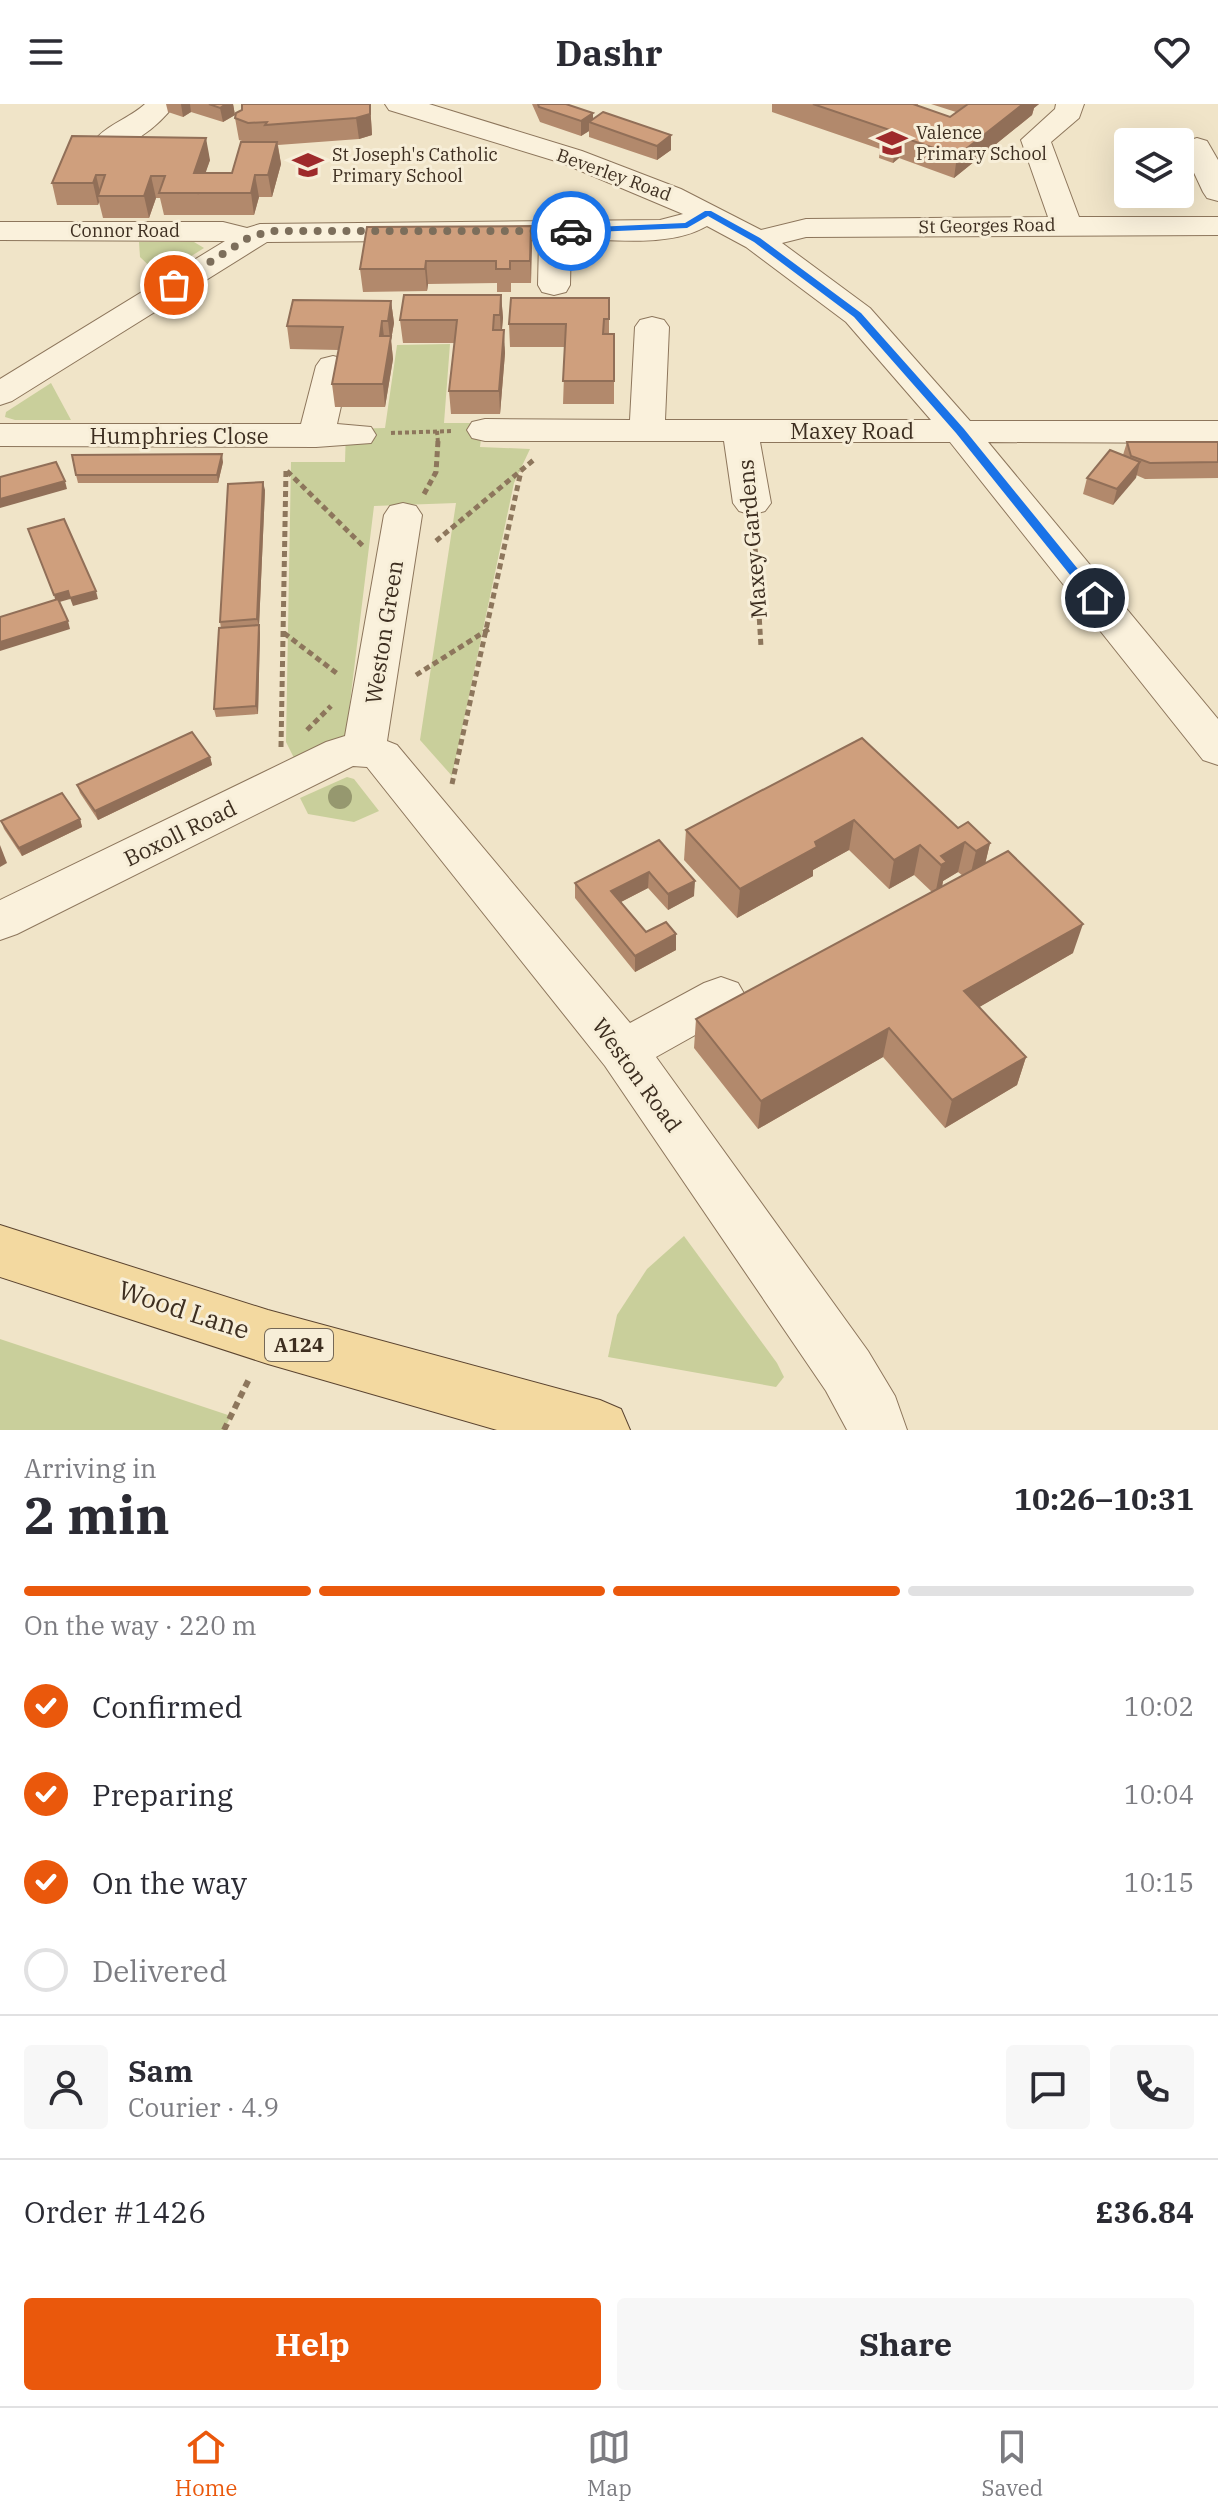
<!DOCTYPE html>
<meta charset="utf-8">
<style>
:root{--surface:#fff;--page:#f7f7f7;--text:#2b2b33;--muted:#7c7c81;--line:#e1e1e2;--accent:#ea580c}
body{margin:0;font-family:"IBM Plex Serif",serif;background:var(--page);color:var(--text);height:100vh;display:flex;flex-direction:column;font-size:30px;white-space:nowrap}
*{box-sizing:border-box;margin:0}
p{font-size:26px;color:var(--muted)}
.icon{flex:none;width:44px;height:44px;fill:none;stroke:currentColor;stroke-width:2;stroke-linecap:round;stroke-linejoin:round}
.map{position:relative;height:1326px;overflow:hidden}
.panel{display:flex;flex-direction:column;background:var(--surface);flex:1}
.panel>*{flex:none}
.buttons{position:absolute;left:1114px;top:24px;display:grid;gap:16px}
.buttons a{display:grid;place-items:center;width:80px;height:80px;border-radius:8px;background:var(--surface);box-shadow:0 8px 32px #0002;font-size:40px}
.pin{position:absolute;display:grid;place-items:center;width:68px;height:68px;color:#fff;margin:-34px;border:4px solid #fff;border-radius:50%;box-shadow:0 2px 8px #0007}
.courier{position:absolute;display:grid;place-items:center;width:80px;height:80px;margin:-40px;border:6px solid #1a73e8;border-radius:50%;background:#fff;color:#222;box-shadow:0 2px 10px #0007}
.headline em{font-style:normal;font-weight:700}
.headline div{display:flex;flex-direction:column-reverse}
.headline{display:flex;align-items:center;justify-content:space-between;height:136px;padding:0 24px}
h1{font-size:52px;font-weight:700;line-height:60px}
.bar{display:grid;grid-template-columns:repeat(4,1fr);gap:12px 8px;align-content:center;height:96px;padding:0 24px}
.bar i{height:10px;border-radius:6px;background:var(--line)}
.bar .selected{background:var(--accent)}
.bar p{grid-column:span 4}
.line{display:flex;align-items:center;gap:20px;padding:0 24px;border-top:2px solid var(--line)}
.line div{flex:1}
.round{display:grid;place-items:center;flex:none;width:84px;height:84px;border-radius:8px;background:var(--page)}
ol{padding:0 24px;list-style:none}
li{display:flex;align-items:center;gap:24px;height:88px}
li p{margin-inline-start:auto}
li .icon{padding:8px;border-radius:50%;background:var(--accent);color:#fff;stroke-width:4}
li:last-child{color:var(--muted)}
li i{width:44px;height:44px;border:4px solid var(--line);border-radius:50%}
.button{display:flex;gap:16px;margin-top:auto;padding:16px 24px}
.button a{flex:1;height:92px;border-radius:8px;background:var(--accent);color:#fff;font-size:32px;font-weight:700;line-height:92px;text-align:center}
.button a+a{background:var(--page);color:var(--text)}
header{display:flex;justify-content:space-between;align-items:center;height:104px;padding:0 24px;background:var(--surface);font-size:36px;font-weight:700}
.menu{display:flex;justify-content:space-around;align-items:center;height:112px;border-top:2px solid var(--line);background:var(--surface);font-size:22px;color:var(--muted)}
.menu a{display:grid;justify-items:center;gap:4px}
.menu .selected{color:var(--accent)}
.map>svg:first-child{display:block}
.green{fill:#c9cf9b}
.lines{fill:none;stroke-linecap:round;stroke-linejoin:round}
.minor-casing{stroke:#8d765c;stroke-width:2}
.major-casing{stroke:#5b4430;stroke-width:2}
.path-far2{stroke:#8d765c;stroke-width:4;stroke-dasharray:4 3;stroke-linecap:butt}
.path-far1{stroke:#8d765c;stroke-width:5;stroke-dasharray:6 4;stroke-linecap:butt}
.path{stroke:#8d765c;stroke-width:6;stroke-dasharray:7 5;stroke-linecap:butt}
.minor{fill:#faf1dc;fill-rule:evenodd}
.major{fill:#f3d9a0;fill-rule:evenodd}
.tree{fill:#96986f}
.wall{fill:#b2896c;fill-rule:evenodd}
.shaded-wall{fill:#916f58}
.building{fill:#cf9f7d;stroke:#916f58;stroke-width:2}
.route{fill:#1a73e8}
.done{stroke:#7c6e5b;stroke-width:8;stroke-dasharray:0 14.4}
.labels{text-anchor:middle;stroke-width:6;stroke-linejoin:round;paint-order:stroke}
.far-poi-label{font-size:18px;fill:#3d2e20;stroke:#f7eed8;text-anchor:start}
.far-street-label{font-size:18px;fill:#3d2e20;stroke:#f7eed8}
.shield{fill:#f7eed8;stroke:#756857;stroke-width:2}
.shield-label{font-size:20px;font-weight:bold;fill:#3d2e20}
.street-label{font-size:22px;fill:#3d2e20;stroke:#f7eed8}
.near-street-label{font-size:26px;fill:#3d2e20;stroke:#f7eed8}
</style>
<header><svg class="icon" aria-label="menu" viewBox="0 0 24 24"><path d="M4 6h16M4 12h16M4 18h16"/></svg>Dashr<svg class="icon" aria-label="heart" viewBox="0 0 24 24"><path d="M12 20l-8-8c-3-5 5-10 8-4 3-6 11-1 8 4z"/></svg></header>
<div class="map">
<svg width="1218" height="1326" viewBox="0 0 1218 1326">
<rect width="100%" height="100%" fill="#f0e4c8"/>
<g class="green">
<polygon points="139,138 194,138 204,144 160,172 140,153"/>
<polygon points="450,240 444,319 483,319 480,343 530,345 514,379 452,672 420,636 456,399 374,402 346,631 294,654 286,638 291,358 345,358 346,325 385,324 397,241"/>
<polygon points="51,279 71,316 15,316 5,313 6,308"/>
<polygon points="347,673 354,675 379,707 354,718 308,710 300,694"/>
<polygon points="684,1132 777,1259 784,1273 776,1283 608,1253 617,1211 647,1165"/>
<polygon points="0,1235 231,1312 224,1326 0,1326"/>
</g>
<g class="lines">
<g class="minor-casing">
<g id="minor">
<path d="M145 0H175C160 21 126 50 99 43L94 37C106 21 130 14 145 0Z"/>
<path d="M385 0H429L582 47 681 85 761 126 806 115 1048 113 1021 36 1055 5 1056 0H1084L1079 14 1051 38 1079 113H1218V131L806 133 782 139 870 204 970 317H1218V339L988 338 1218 615V661L1203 656 950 338H760L771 399 765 407 752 411 739 407 733 399 724 337H485L472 334 467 326 472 318 485 315 630 316 635 223 640 216 652 213 664 216 669 223 665 316H931L846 218 746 143 707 122C670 144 612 135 571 135L570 181 566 188 554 191 542 188 538 181 539 136 267 138 12 297 0 301V275L225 137 0 136V118H223L247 124 260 120 660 116 683 110 562 59 389 6Z"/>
<polygon points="1197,34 1207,37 1218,56 1218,97 1207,94 1203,88 1182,43 1187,37"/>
<polygon points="333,252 345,255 350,262 337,320 371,323 376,331 371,339 316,343 0,342 0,320 301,320 316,262 321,255"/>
<polygon points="403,399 416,402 422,411 387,637 397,641 630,919 704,879 721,873 738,879 746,893 738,907 656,953 868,1247 895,1292 907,1326 847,1326 826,1287 605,962 367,663 353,662 17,830 0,836 0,796 326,638 345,632 384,411 390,402"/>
</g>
</g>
<g class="major-casing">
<polygon id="major" points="0,1121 268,1206 600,1296 621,1305 630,1326 497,1326 268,1260 0,1173"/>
</g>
<g class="path-far2">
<polyline points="437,327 438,339"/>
<polyline points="391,329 453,327"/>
</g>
<g class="path-far1">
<polyline points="287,367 363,442"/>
<polyline points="424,390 436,368 438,337"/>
<polyline points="754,425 761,543"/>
<polyline points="436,437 536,354"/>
<polyline points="284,529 339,571"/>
<polyline points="416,571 489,525"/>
<polyline points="307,626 331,602"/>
<polyline points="281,643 286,365"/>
<polyline points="452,680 521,367"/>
</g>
<polyline class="path" points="224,1326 250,1273"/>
<use href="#minor" class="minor"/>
<use href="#major" class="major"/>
</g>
<circle class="tree" cx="340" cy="693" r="12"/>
<g class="wall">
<polygon points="166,0 233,0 235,11 223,18 191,8 183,13 168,8"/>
<polygon points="370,0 372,31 359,35 278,41 281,60 272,93 259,93 254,111 164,111 160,94 156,94 149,114 103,114 99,98 98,101 57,101 52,79 72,32 210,56 205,69 232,69 245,38 239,36 235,14"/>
<polygon points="532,0 566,0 593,15 671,31 671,46 657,56 589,33 589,27 581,32 540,18"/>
<polygon points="772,0 918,0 918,2 950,13 956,8 931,0 1039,0 1034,4 1032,11 954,74 899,54 893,59 879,54 880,45 772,8"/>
<polygon points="531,122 531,179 511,179 511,188 497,188 497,179 428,180 427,187 363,188 360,165"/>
<polygon points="501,191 503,214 502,226 505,249 500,310 451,310 449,287 455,239 403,239 400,216"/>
<polygon points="609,194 609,230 614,230 614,300 563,300 565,243 510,243 509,220"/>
<polygon points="391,197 394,219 391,236 393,255 385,303 335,303 332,280 339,246 290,245 287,222"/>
<polygon points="1127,338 1218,338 1218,374 1145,375 1136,371 1113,401 1083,390 1087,374 1123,351"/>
<polygon points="223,358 218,379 78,379 76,371"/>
<polygon points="265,386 259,522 260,529 258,610 216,613 214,605 221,524 220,518"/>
<path d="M862 634 958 724 990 739 985 760 1073 849 979 903 1026 953 1017 981 945 1024 883 953 758 1025 694 944 696 915 932 788 914 771 889 785 849 746 813 766V772L737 814 684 756 686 726ZM958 768 963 772 942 783 943 777Z"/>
<polygon points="210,653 212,661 98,716 80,689 77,681"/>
<polygon points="80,715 82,723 22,752 4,725 1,717"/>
<polygon points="659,736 694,792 668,806 648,784 621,798 646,828 676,830 676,846 635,868 575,794 575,779"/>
</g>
<g class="shaded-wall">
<polygon points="181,0 190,0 191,8 183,13"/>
<polygon points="226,0 233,0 235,11 223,18 220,4"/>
<polygon points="370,0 372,31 359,35 356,14"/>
<polygon points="1023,0 1039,0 1034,4 1032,11 954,74 957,52"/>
<polygon points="593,9 593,20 589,18 589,27 581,32 581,17"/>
<polygon points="671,31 671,46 657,56 657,42"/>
<polygon points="902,33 899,54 893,59 896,37"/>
<polygon points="206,34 210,56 198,91 194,69"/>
<polygon points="277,38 281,60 272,93 268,71"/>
<polygon points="96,71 101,92 98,92 99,98 98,101 93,79"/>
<polygon points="255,71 259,93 254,111 251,89"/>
<polygon points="151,72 156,94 149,114 144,92"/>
<polygon points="531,122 532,144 531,179 530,157"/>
<polygon points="426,157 428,180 427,187 425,165"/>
<polygon points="501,191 503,214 501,234 500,211"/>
<polygon points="391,197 394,219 391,236 393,255 385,303 383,280 390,236 388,217"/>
<polygon points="382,217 385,240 380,232"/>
<polygon points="504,226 505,249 500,310 499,287"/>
<polygon points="222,350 223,358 218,379 217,371"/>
<polygon points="1140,358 1136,374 1113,401 1117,385"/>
<polygon points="65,377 67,385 0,404 0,395"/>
<polygon points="263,378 265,386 259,522 260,529 258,610 256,602 259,522 257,515"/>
<polygon points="68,487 70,495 56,499 54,491"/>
<polygon points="96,487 98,495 73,502 70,494"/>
<polygon points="68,517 70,525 0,547 0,538"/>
<polygon points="210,653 212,661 98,716 95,707"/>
<polygon points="80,715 82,723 22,752 19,744"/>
<polygon points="854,716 849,746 813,766 813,772 737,814 740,785 815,738"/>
<polygon points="965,738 958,768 943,777 941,788 935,791 941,761 941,752"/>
<polygon points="990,739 983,769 969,777 976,747"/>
<polygon points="0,741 7,759 0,763"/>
<polygon points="920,741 914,771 889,785 894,756"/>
<polygon points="649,768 648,784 611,803 611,787"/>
<polygon points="695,777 694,792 668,806 668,790"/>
<polygon points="1083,820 1073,849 957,916 964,887"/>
<polygon points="676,830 676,846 635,868 635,852"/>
<polygon points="889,924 883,953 758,1025 761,997"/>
<polygon points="1026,953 1017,981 945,1024 952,996"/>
</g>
<g class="building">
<polygon points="209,0 226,0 220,4"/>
<polygon points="242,0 370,0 370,10 356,14 265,21 267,18 248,19 235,14 236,9 242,6"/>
<polygon points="538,0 566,0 593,9 581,17 539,3"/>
<polygon points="813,0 913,0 950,13 968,0 1023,0 957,52 902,33 896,37 882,32 890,26"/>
<polygon points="603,8 671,31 657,42 589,18"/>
<polygon points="72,32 206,34 194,69 232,69 241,38 277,38 268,71 255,71 251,89 159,89 165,72 151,72 144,92 98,92 105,71 96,71 93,79 52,79"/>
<polygon points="531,122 530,157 510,157 510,165 496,165 496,157 426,157 425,165 360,165 367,123"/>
<polygon points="404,191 501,191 500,211 494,211 493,226 504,226 499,287 449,287 457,216 400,216"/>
<polygon points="511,194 609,194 609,215 604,215 603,230 614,230 614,277 563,277 566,220 509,220"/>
<polygon points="293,196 391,197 388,217 382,217 380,232 391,232 383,280 332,280 343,223 287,222"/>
<polygon points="1127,338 1218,338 1218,358 1150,359 1131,352"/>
<polygon points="1110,346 1140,358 1117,385 1087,374"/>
<polygon points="222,350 217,371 76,371 72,351"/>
<polygon points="56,358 65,377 0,395 0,373"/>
<polygon points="263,378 257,515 220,518 228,380"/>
<polygon points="64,415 96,487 70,494 68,487 54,491 28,425"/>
<polygon points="58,495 68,517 0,538 0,513"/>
<polygon points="259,521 256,602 214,605 219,524"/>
<polygon points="192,628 210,653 95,707 77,681"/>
<polygon points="862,634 958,724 968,718 990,739 976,747 965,738 941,752 947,758 941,761 920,741 894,756 854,716 815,738 817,743 740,785 686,726"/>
<polygon points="62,689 80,715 19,744 1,717"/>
<polygon points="659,736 695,777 668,790 649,768 611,787 646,828 666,818 676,830 635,852 575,779"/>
<polygon points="1008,747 1083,820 964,887 1026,953 952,996 889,924 761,997 696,915"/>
</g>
<polygon class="route" points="705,107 711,107 760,134 861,209 964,325 1099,491 1099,497 1091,497 956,329 854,213 754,138 708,112 687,124 571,129 566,127 571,124 685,119"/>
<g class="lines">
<polyline class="done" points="174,181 248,134 270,127 571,127"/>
</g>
<defs>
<g id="school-bare" transform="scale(2.4)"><path d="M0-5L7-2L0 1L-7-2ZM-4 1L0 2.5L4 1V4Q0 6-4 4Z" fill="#9e2a2b" stroke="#f7eed8" stroke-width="2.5" paint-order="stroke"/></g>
</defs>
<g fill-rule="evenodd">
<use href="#school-bare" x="892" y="39"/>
<use href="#school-bare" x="308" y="61"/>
</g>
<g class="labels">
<g class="far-poi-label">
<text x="916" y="35">Valence<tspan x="916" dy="21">Primary School</tspan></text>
<text x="332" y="57">St Joseph's Catholic<tspan x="332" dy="21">Primary School</tspan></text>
</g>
<g class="far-street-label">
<text transform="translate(614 71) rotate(20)" y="6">Beverley Road</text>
<text transform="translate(987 122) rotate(-1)" y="6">St Georges Road</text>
<text x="125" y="133">Connor Road</text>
</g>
<rect class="shield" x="265" y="1225" width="68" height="32" rx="6"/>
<g class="shield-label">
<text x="299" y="1248">A124</text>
</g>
<g class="street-label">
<text x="852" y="335">Maxey Road</text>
<text x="179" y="340">Humphries Close</text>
<text transform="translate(752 435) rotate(-95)" y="8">Maxey Gardens</text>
<text transform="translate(384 528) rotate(-81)" y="8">Weston Green</text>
<text transform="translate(180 729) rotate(-26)" y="8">Boxoll Road</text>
<text transform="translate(637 971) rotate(54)" y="8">Weston Road</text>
</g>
<g class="near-street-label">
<text transform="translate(184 1206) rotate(18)" y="9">Wood Lane</text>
</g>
</g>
</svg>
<div class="buttons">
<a><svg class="icon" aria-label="layers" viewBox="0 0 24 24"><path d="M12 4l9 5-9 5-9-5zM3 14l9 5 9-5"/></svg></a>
</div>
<div class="pin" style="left:174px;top:181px;background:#ea580c"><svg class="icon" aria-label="bag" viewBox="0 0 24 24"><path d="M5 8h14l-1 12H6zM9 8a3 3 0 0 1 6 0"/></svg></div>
<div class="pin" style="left:1095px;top:494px;background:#1f2937"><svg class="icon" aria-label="home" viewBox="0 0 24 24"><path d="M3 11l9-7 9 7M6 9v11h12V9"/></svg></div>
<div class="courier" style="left:571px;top:127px"><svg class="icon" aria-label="car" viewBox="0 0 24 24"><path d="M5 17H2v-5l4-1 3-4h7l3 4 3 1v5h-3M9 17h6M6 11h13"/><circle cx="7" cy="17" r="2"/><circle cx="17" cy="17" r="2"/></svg></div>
</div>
<section class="panel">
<div class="headline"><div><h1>2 min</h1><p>Arriving in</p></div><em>10:26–10:31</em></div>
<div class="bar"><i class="selected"></i><i class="selected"></i><i class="selected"></i><i></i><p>On the way · 220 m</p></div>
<ol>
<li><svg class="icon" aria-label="check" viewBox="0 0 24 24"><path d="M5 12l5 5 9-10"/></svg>Confirmed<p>10:02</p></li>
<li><svg class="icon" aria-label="check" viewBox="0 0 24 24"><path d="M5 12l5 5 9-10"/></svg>Preparing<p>10:04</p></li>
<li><svg class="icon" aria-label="check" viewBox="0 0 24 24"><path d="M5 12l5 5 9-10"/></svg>On the way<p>10:15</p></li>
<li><i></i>Delivered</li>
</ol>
<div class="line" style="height:144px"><a class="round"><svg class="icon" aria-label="person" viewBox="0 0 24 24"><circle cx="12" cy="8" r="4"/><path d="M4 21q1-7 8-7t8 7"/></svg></a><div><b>Sam</b><p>Courier · 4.9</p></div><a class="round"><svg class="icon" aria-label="chat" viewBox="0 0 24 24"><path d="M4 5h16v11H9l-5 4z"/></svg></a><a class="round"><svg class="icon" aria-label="phone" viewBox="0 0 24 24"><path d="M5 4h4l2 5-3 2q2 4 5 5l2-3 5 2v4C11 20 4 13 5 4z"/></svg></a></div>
<div class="line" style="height:104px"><div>Order #1426</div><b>£36.84</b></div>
<div class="button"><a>Help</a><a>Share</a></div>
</section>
<nav class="menu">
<a class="selected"><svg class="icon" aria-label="home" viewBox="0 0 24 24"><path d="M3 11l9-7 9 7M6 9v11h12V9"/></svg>Home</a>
<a><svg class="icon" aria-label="map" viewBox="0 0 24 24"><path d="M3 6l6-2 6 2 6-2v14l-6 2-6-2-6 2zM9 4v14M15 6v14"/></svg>Map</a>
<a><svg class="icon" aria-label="saved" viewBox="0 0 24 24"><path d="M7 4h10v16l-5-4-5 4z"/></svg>Saved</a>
</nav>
